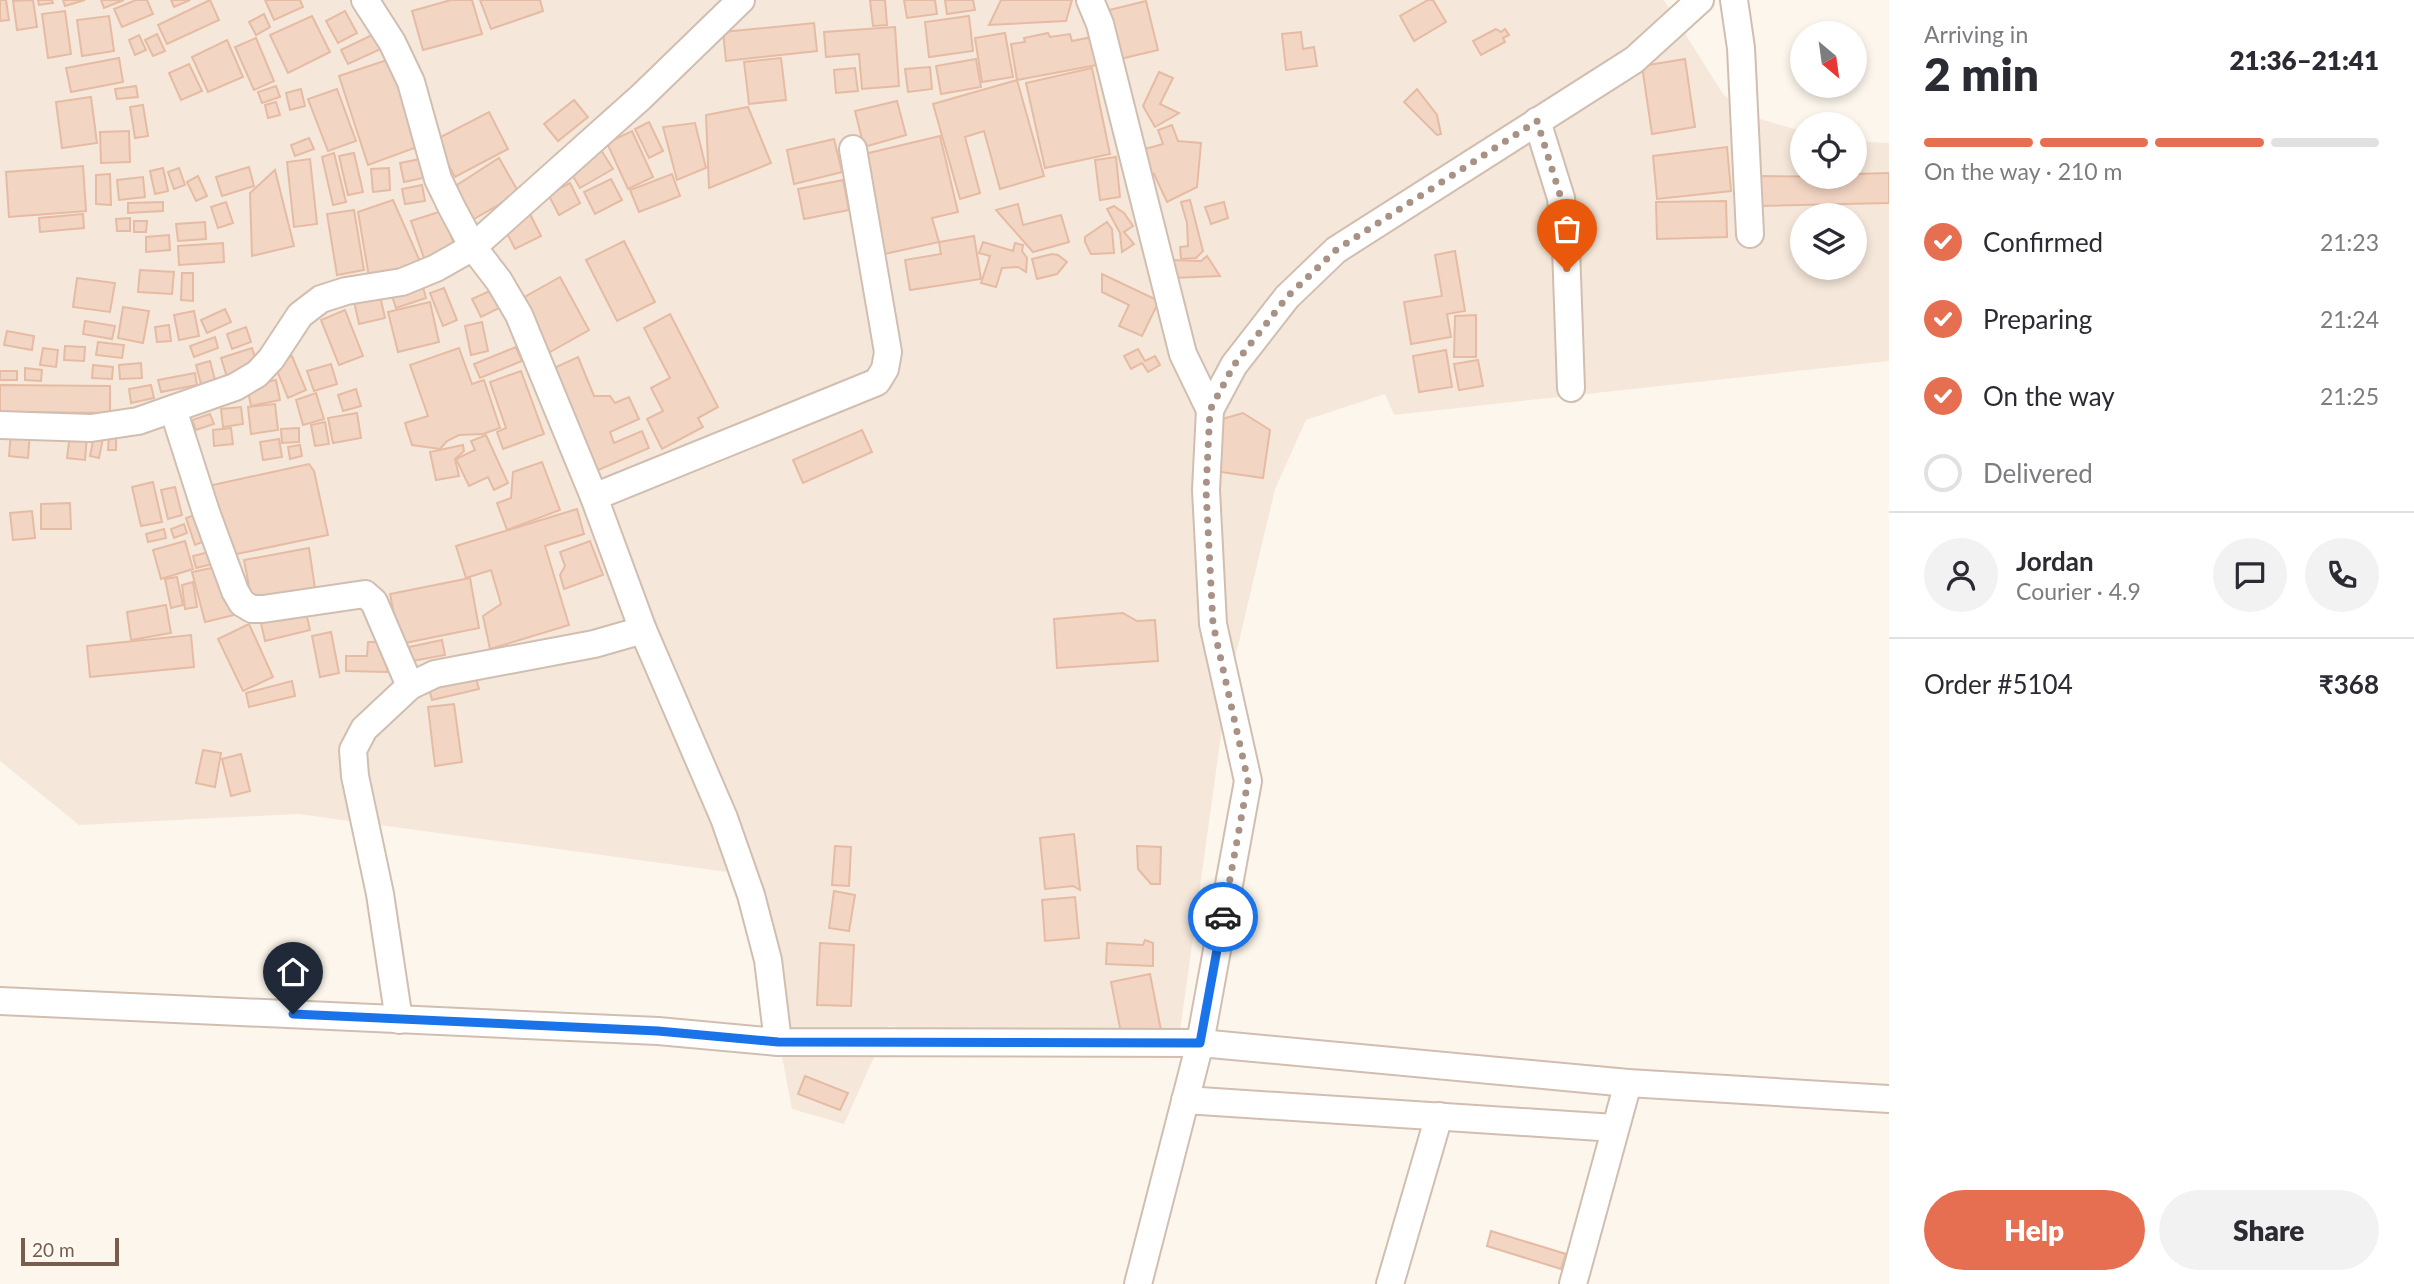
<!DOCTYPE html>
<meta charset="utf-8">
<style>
:root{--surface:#fff;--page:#f2f2f3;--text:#2b2b33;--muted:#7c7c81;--line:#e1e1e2;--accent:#e76f51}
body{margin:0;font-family:Lato,sans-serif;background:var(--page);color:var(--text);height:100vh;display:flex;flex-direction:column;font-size:26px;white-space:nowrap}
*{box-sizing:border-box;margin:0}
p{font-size:23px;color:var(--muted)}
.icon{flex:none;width:38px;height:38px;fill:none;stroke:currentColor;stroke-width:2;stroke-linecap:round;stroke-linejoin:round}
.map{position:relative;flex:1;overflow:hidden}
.side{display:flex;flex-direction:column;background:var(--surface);width:525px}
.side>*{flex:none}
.needle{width:46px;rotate:151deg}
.fabs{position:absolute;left:1790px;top:21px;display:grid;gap:14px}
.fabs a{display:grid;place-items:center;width:77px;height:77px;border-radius:50%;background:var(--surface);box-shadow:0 4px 10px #0003;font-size:35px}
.scale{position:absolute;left:21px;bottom:18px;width:98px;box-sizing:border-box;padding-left:7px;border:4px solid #7a5c4d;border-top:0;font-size:19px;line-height:24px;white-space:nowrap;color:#7a5c4d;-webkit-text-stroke:5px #fffaf3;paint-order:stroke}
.pin{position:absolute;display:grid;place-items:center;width:60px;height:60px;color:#fff;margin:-72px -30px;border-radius:50% 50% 50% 0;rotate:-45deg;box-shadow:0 0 7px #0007}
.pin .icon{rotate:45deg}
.courier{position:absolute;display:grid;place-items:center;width:70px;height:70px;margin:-35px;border:5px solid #1a73e8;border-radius:50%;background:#fff;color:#222;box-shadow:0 2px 9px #0007}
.head em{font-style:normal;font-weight:800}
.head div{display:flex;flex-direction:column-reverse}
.head{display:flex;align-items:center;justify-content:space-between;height:119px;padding:0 35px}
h1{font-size:46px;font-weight:800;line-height:52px}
.bar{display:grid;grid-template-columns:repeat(4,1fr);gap:10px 7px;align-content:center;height:84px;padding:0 35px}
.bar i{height:9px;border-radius:5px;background:var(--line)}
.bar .current{background:var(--accent)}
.bar p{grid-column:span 4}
.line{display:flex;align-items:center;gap:18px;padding:0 35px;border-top:2px solid var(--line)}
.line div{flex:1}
.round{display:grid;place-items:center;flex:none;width:74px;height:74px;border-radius:37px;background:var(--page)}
ol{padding:0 35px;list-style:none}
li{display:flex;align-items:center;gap:21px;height:77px}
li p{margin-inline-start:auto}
li .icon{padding:7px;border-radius:50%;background:var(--accent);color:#fff;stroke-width:4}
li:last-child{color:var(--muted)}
li i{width:38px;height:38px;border:4px solid var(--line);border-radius:50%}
.action{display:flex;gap:14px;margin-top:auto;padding:14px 35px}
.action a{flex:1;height:80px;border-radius:42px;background:var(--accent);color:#fff;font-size:28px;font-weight:800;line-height:80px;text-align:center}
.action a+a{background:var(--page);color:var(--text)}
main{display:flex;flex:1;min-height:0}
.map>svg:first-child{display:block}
.residential{fill:#f5e8da;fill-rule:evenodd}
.building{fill:#f3d5c3;stroke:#e6bba3;stroke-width:2}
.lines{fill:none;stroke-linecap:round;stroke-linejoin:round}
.street-casing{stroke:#d1beb0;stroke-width:30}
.street{stroke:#fff;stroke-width:26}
.done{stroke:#a89285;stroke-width:7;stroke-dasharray:0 12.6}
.route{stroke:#1a73e8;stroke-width:9}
</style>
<main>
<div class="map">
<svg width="1889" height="1284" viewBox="0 0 1889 1284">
<rect width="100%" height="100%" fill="#fdf6ec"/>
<path class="residential" d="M0 0H1664L1723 94 1753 117 1802 131V177H1855V141L1889 143V361L1394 415 1385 394 1306 420 1275 489 1227 692 1177 1053 888 1026 844 1124 792 1109 773 1010 757 876 298 814 79 825 0 761ZM1802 215H1855V268H1802Z"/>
<g class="building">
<polygon points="0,0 6,0 9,20 0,21"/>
<polygon points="33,0 37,27 17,30 13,1"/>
<polygon points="38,0 52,0 53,3 39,5"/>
<polygon points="63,0 85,0 65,6"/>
<polygon points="101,0 124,0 104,8"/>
<polygon points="136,0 147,0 153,14 122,27 114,9"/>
<polygon points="171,0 190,0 174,7"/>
<polygon points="210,0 219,20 167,44 158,25"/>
<polygon points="265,0 300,0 303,7 274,20"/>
<polygon points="451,0 472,0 482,34 423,50 412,11"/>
<polygon points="480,0 540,0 543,11 491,29"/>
<polygon points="870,0 885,0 887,25 873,26"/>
<polygon points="904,0 935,0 937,14 907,18"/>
<polygon points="945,0 973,0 975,10 947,14"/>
<polygon points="1001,0 1072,0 1066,21 989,25"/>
<polygon points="1428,0 1433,0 1446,22 1414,41 1400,16"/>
<polygon points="1146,1 1158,50 1120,59 1109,10"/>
<polygon points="65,11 71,54 48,58 42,14"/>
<polygon points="345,11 357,33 338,43 326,21"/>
<polygon points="264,14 270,27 256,35 249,22"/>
<polygon points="109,16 114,51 82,56 77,20"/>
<polygon points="312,16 330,52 288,73 270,35"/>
<polygon points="969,16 973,51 929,57 925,22"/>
<polygon points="814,23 817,51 726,61 723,32"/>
<polygon points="895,27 899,86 862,89 859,54 826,57 824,32"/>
<polygon points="1496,29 1501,32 1505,29 1509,35 1503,38 1505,42 1481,55 1473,41"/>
<polygon points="378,32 385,47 348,64 341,50"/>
<polygon points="1301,32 1303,49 1314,47 1317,66 1286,70 1282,34"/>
<polygon points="1005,33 1013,77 982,82 975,38"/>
<polygon points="1048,33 1050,37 1070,34 1072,41 1092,37 1097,65 1017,80 1011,44 1025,42 1024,38"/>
<polygon points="157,34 165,51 153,56 145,40"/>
<polygon points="139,35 146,50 135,55 129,40"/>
<polygon points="256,38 274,81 254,90 235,47"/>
<polygon points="227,40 243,77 208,92 192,57"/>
<polygon points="119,58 123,82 71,92 66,68"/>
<polygon points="393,58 420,146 368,165 339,76"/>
<polygon points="781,58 786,100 749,104 744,62"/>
<polygon points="976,59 981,87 941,94 936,66"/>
<polygon points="1685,59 1695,127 1652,134 1642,66"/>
<polygon points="189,64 202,91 181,100 169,73"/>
<polygon points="930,67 932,89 908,92 905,69"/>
<polygon points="855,68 858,91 836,93 834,70"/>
<polygon points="1092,68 1110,154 1045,168 1026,83"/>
<polygon points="1159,72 1173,78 1160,104 1179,113 1155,127 1143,106"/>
<polygon points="1017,80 1044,176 1000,189 984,131 965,137 980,193 960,199 933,104"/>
<polygon points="136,86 138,97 117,99 115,89"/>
<polygon points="276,86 280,97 262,103 258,92"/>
<polygon points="301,89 305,106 290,110 286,93"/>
<polygon points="337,89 356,141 328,151 308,99"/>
<polygon points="1417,89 1437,115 1441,134 1437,135 1404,102"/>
<polygon points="91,97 97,143 62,148 56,102"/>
<polygon points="574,100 588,117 558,141 544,124"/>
<polygon points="897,101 906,135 864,147 855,111"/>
<polygon points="276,102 280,115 268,118 265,105"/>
<polygon points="143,105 148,136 135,138 130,107"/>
<polygon points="748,107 771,163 709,188 706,115"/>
<polygon points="489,112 508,149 455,177 435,140"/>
<polygon points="649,122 663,151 649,158 635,129"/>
<polygon points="695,123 706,168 677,180 663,127"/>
<polygon points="1172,125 1178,141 1201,143 1197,187 1167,202 1154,174 1144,180 1141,150 1163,144 1158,130"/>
<polygon points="129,131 130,162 101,163 100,132"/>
<polygon points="632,131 653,177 628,189 607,143"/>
<polygon points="940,136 958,212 932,218 939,242 880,255 856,156"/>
<polygon points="309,138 314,149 295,156 291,145"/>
<polygon points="834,139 842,172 794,184 787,150"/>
<polygon points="1727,147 1731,191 1657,199 1653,156"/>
<polygon points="601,150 613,169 580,188 568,168"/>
<polygon points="334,153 346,202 333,205 322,157"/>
<polygon points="354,153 363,192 348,195 339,156"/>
<polygon points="1116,157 1120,197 1100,200 1095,160"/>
<polygon points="499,158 519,193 467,223 457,185"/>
<polygon points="310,159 317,224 294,227 287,162"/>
<polygon points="420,159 423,178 404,182 400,163"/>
<polygon points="83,166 86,211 9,217 6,172"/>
<polygon points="249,167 254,186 222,196 216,177"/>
<polygon points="163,168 168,191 155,194 150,171"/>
<polygon points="179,168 185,185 174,189 168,172"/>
<polygon points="389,168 390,190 373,192 371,169"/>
<polygon points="275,170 294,246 252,256 250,193"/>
<polygon points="1889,173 1889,203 1760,206 1760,176 1855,177 1855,174"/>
<polygon points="110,174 111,205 96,204 96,175"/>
<polygon points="672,174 680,196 639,212 630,190"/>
<polygon points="198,176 207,196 196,201 187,182"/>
<polygon points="143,177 145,197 119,200 117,180"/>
<polygon points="611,179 622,200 595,214 584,192"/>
<polygon points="843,180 849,210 804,219 798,189"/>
<polygon points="570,183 580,203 559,215 548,194"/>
<polygon points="422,185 425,201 405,204 402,189"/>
<polygon points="393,200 422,266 369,277 358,212"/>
<polygon points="1190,200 1203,251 1196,258 1181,259 1180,247 1188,246 1187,223 1181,202"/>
<polygon points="1726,201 1727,237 1657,239 1656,202"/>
<polygon points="163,202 163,211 128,213 128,203"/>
<polygon points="226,202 233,223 218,228 211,207"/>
<polygon points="1224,202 1228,218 1211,224 1205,207"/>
<polygon points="1018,204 1023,225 1061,215 1069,242 1033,252 996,210"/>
<polygon points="1114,206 1124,213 1133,226 1124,232 1134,244 1122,252 1120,233 1107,209"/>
<polygon points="354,210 364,270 337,275 327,214"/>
<polygon points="442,211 457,253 426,264 411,221"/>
<polygon points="529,212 541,236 515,249 503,225"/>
<polygon points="83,214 84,228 40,232 39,218"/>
<polygon points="130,218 130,231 117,231 116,219"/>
<polygon points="134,221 147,221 146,232 134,232"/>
<polygon points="205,222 206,239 178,241 176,224"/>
<polygon points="1107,222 1112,229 1114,253 1091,254 1085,242 1085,237"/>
<polygon points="169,235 170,250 146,252 146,237"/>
<polygon points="974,236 981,279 910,290 905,260 941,254 939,242"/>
<polygon points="624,241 655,302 617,321 586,260"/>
<polygon points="983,242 1013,251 1015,243 1023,245 1022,251 1027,258 1026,272 1018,267 1002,268 996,287 981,283 990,256 979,253"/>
<polygon points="223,243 224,262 179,265 178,246"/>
<polygon points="1455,251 1465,311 1447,314 1451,337 1411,344 1404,302 1442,296 1435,255"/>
<polygon points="1052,254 1058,255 1067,262 1057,274 1037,279 1032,259"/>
<polygon points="1207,256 1220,276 1172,278 1172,260 1201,261"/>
<polygon points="140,270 174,272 172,294 138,292"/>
<polygon points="182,273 193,273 193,301 181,300"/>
<polygon points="1102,274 1159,301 1142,336 1119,326 1129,305 1102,292"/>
<polygon points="560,277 589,330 543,356 514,303"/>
<polygon points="77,278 115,283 110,312 73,307"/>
<polygon points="421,280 426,298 396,308 390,290"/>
<polygon points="444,288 457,320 443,326 430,293"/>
<polygon points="494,289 503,306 481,317 472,299"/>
<polygon points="380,296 385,318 359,324 354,301"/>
<polygon points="430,302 439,342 398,352 388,312"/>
<polygon points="123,307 149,311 143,343 118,338"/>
<polygon points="225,309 231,322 207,333 201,320"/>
<polygon points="345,310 363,356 339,365 321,320"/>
<polygon points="194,311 199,336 179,340 174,315"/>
<polygon points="670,314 718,407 698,418 703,427 662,449 647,419 663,411 651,388 670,378 644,328"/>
<polygon points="1476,315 1476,357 1454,357 1455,316"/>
<polygon points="85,321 115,326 112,339 83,334"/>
<polygon points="482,322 488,351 471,355 465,326"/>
<polygon points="169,325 171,341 157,342 155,327"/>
<polygon points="246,327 251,342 232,349 227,334"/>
<polygon points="7,331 34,336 32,350 4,345"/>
<polygon points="215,337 218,348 194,357 190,346"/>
<polygon points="98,342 124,345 122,358 96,355"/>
<polygon points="65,346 85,347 84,361 64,360"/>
<polygon points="516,347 522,361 480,378 474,364"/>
<polygon points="43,348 58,350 56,367 40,365"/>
<polygon points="252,348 258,367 227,377 221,358"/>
<polygon points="459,348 472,384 484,380 500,428 483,434 459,435 447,441 440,449 412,445 405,423 428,416 410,365"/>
<polygon points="1138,349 1145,361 1155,356 1160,365 1148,372 1142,363 1131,369 1124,356"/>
<polygon points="1446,350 1452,387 1419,392 1413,356"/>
<polygon points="292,356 306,390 288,398 274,363"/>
<polygon points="578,357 594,396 610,396 615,403 629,397 639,419 610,432 614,443 642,431 649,448 596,471 552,369"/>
<polygon points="1478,360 1483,386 1459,390 1454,364"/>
<polygon points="210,361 215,380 201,384 196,365"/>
<polygon points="141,363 142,378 120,379 119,365"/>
<polygon points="331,364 337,384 314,391 307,371"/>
<polygon points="93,365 113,367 112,379 92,378"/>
<polygon points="25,368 42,370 41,381 25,380"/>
<rect x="0" y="371" width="17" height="9"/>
<polygon points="521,371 544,434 503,449 497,432 506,428 490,382"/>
<polygon points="195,373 197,385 161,392 158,380"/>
<polygon points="276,380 280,400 251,406 247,386"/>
<polygon points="0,385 110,386 110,413 0,412"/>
<polygon points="151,385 154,398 131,403 129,389"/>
<polygon points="356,389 361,406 343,411 338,395"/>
<polygon points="316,393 324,419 303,425 296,400"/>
<polygon points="275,404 278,430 251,434 248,407"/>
<polygon points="241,407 243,424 223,427 221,409"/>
<polygon points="357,413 361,438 333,443 328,418"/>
<polygon points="1243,413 1270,430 1263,478 1214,471 1222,419"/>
<polygon points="210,414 214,424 196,430 192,420"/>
<polygon points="325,422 329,444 315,446 311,425"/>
<polygon points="231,428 233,444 214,446 213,430"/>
<polygon points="299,428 299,442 282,443 281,429"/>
<polygon points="862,430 872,452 803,483 793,460"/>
<polygon points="11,431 30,433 28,458 9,456"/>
<polygon points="95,431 104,433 99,458 90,456"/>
<polygon points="70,434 87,436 85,460 67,458"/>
<polygon points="109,435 116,435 116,450 108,450"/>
<polygon points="486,435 508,483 494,490 488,477 469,486 456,459 475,450 471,441"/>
<polygon points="279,439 282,457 263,460 260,442"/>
<polygon points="300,445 302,456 290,459 288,447"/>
<polygon points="463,445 464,451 455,459 459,476 436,480 430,452"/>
<polygon points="542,462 560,510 507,530 497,503 511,498 513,472"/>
<polygon points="309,464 314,471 328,535 227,556 208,486"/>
<polygon points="153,482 162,522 141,526 132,487"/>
<polygon points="175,487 182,515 168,519 161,490"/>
<polygon points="70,503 71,529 41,529 41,504"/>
<polygon points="577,509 584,534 545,546 569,625 490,649 483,616 501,604 491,570 466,578 456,546"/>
<polygon points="32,511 35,538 13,540 10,513"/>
<polygon points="203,512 212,538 195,545 186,518"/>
<polygon points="184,524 187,533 174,538 171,529"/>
<polygon points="164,529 166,538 148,542 146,534"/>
<polygon points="185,541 193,569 161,579 153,550"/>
<polygon points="590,541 603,575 564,589 560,575 565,566 560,552"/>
<polygon points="309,548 316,595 252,602 244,560"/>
<polygon points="213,551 217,563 196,568 193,556"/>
<polygon points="221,566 238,614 205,622 192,572"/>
<polygon points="177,577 183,605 171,608 165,579"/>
<polygon points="470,578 479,628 400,644 390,594"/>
<polygon points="193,582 197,607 185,609 182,585"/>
<polygon points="304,604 310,630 265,641 259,614"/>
<polygon points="166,605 171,633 131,640 127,612"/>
<polygon points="1123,613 1137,621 1155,620 1158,661 1057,668 1054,619"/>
<polygon points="249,624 273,677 243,691 218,639"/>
<polygon points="331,632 339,673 320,677 312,636"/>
<polygon points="191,635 194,667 90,677 87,646"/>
<polygon points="442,640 445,655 412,661 409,647"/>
<polygon points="368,642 387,642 387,672 346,671 346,656 367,656"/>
<polygon points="474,670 479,689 432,700 427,680"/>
<polygon points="292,681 295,696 249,707 246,693"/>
<polygon points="454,704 462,762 435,766 428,707"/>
<polygon points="203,750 221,753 215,787 196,783"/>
<polygon points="241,754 250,791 231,796 222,759"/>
<polygon points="1074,834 1080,890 1073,886 1045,889 1040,838"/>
<polygon points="835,846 851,847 849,886 832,885"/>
<polygon points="1137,846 1161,847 1160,884 1151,884 1138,869"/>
<polygon points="834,891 855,895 849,931 829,928"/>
<polygon points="1075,897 1079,938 1045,941 1042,900"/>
<polygon points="1145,940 1153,943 1153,966 1106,964 1107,943 1143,945"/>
<polygon points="820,943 854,945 851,1006 817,1005"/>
<polygon points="1150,974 1161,1030 1122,1038 1111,982"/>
<polygon points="805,1076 848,1093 840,1110 798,1094"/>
<polygon points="1491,1231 1566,1254 1561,1269 1487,1246"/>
</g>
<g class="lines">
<g class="street-casing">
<g id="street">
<polyline points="365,0 392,42 411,82 438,179 452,208 473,247 499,281 519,315 594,497 643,630 724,818 751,895 768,960 778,1042"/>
<polyline points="1090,0 1100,24 1183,354 1210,410"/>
<polyline points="1734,0 1741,48 1750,234"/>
<polyline points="1537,121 1561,198 1566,248 1571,388"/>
<polyline points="173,409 206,512 235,591 242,603 252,609 263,609 365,594 374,602 410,686"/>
<polyline points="0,425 91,428 138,421 235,387 257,374 271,359 300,315 321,299 346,291 402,282 436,268 473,247 641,97 741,0"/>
<polyline points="594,497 877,382 885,369 888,352 853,149"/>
<polyline points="0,1001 658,1031 778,1042 1200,1043 1248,781 1213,624 1206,490 1210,410 1234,365 1287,297 1336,250 1634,60 1700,0"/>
<polyline points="399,1020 380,894 355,776 353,750 364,729 410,686 435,674 594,644 643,630"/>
<polyline points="1185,1100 1615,1128"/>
<polyline points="1138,1284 1200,1043 1628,1083 1889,1099"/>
<polyline points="1390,1284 1439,1116"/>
<polyline points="1573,1284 1628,1083"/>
</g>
</g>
<use href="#street" class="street"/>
</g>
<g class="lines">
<polyline class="done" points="1223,917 1248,781 1213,624 1206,490 1210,410 1234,365 1287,297 1336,250 1537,121 1561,198 1567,271"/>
<polyline class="route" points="293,1014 658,1031 778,1042 1200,1043 1223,917"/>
</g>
</svg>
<div class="fabs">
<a><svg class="needle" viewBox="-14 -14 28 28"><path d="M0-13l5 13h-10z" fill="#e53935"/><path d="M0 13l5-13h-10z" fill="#7c7c81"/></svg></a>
<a><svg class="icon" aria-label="locate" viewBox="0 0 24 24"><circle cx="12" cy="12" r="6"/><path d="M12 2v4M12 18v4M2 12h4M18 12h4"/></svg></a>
<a><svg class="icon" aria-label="layers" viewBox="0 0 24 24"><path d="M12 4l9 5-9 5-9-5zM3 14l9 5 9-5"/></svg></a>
</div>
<div class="scale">20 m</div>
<div class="pin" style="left:1567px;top:271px;background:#ea580c"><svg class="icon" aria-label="bag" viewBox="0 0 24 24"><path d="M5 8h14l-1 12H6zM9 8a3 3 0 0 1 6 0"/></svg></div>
<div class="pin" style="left:293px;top:1014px;background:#1f2937"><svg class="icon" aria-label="home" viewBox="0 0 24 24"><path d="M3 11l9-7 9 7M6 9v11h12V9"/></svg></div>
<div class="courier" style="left:1223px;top:917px"><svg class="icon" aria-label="car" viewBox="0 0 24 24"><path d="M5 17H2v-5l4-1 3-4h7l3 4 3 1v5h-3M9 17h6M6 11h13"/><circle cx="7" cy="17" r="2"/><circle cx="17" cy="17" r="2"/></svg></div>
</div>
<section class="side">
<div class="head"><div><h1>2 min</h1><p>Arriving in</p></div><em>21:36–21:41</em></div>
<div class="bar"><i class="current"></i><i class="current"></i><i class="current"></i><i></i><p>On the way · 210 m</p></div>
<ol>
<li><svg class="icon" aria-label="check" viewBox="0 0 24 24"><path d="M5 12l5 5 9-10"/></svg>Confirmed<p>21:23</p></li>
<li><svg class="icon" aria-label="check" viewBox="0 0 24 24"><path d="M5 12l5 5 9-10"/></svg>Preparing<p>21:24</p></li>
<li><svg class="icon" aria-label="check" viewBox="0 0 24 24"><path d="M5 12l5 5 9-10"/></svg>On the way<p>21:25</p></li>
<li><i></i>Delivered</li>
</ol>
<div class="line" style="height:126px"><a class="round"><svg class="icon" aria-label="person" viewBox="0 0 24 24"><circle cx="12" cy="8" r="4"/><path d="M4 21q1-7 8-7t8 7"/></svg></a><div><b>Jordan</b><p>Courier · 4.9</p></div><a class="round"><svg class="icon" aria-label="chat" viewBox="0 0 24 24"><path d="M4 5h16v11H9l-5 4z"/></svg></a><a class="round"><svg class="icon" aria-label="phone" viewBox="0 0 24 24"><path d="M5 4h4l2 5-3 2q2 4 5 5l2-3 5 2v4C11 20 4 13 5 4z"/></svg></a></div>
<div class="line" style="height:91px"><div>Order #5104</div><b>₹368</b></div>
<div class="action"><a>Help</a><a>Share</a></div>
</section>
</main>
